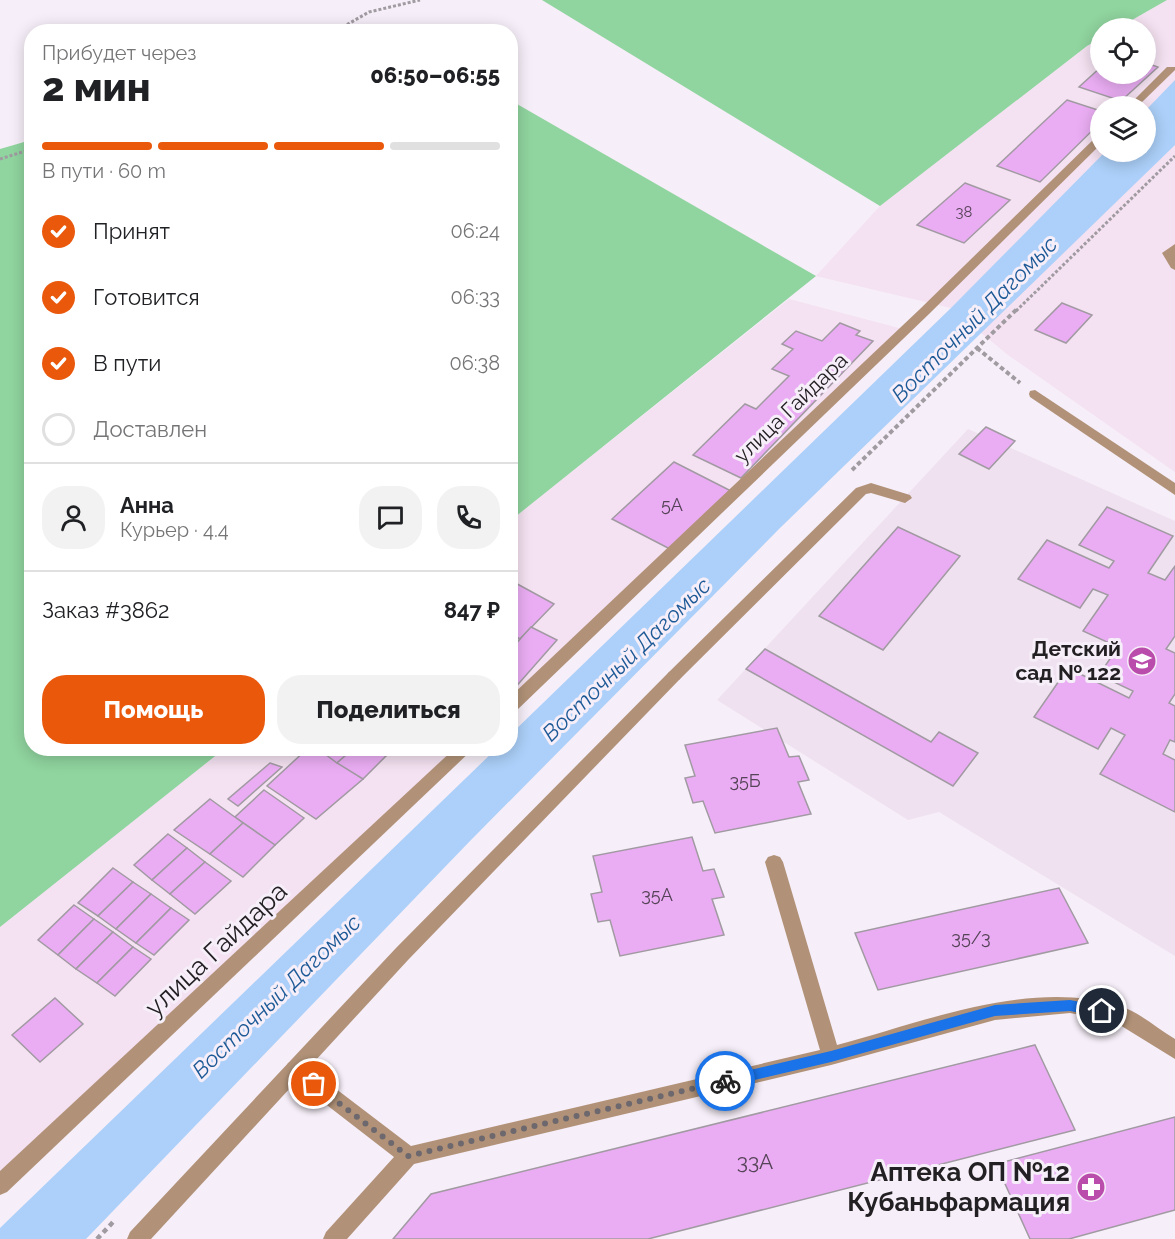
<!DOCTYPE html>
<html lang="ru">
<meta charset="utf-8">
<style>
:root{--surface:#fff;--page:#f2f2f2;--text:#202124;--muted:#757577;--line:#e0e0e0;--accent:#ea580c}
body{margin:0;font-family:Raleway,sans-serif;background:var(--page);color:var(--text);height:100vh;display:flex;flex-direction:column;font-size:22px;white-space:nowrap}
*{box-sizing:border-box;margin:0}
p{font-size:20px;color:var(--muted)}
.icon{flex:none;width:33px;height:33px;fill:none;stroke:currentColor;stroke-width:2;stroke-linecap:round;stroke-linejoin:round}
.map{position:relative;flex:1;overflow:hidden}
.panel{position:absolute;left:24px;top:24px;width:494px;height:732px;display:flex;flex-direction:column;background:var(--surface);border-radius:24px;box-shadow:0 3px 15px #0003}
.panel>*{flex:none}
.controls{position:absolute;left:1090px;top:18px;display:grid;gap:12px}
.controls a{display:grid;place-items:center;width:66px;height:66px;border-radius:50%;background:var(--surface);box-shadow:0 3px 15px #0003;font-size:30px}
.pin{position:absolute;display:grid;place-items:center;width:51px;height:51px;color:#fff;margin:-26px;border:3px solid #fff;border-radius:50%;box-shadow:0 2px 6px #0007}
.courier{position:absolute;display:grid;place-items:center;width:60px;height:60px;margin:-30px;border:4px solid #1a73e8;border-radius:50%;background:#fff;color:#222;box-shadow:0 2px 8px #0007}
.summary em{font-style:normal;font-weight:800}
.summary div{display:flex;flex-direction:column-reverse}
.summary{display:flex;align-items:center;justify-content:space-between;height:102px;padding:0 18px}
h1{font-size:39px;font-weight:800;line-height:45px}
.bar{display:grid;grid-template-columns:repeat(4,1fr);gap:9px 6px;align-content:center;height:72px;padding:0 18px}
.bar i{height:8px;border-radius:4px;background:var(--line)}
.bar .on{background:var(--accent)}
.bar p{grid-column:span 4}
.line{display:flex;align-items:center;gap:15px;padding:0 18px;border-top:2px solid var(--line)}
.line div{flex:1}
.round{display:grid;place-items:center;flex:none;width:63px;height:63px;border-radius:24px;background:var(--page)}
ol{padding:0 18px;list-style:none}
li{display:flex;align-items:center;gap:18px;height:66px}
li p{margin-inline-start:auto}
li .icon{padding:6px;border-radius:50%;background:var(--accent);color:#fff;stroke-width:4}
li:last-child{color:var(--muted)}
li i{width:33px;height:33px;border:3px solid var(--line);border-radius:50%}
.button{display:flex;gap:12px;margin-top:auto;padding:12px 18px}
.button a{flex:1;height:69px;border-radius:24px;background:var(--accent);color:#fff;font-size:24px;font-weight:800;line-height:69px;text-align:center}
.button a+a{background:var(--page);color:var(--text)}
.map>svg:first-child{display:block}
.built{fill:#efe1f0}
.industrial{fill:#f4e1f1;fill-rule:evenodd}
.green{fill:#90d49f}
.water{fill:#acd0f9}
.building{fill:#eaadf3;stroke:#a19aa2;stroke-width:1.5}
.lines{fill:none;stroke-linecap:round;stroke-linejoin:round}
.path-far2{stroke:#a09aa1;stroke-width:3;stroke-dasharray:3 2;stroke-linecap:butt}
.path-far1{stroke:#a09aa1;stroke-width:4;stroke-dasharray:4.5 3;stroke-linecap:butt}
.path{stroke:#a09aa1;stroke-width:4.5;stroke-dasharray:5 4;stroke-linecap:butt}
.service{fill:#b19278;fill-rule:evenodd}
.minor{fill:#b19278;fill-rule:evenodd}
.route{fill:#1a73e8}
.done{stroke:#6d686e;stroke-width:6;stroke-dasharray:0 10.8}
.labels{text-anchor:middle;stroke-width:6;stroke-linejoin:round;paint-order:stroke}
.far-number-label{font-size:15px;fill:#554357}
.number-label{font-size:18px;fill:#554357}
.street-label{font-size:21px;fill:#232023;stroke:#f6eef8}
.poi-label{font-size:21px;font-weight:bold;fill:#232023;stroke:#f6eef8;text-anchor:end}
.near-number-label{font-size:21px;fill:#554357}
.water-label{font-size:22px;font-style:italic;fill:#1c5996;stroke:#f6eef8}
.near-street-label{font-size:26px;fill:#232023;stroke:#f6eef8}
.near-poi-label{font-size:26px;font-weight:bold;fill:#232023;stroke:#f6eef8;text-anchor:end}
</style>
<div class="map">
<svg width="1175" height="1239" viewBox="0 0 1175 1239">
<rect width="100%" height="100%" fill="#f6eef8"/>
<polygon class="built" points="968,429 1175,521 1175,956 939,812 908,820 717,700"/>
<g class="industrial">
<path d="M1167 0H1175V472L1008 355 951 308 816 276 880 206 1087 46 1101 38V74H1146V28H1118ZM1101 106H1146V152H1101Z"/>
<polygon points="789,299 910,331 510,701 510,521"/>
<polygon points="224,749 461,749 0,1188 0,927"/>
</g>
<g class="green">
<polygon points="542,0 1167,0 1118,28 1101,28 1101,38 1087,46 880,206"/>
<polygon points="510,100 816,276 510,521"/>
<polygon points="31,140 32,748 224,749 0,927 0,149"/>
</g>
<polygon class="water" points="1175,80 1175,145 779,529 470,841 86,1239 0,1239 0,1228 496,749 510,748 510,735 951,308 1105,152 1146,152 1146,110"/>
<g class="building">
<polygon points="1146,63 1158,67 1121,101 1079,87 1101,67 1101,74 1146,74"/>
<polygon points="1067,100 1101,111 1101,122 1040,182 997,166"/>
<polygon points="965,183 1010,200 964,243 917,225"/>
<polygon points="1062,303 1092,315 1066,343 1035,330"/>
<polygon points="840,323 860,331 856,335 873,341 741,478 693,455 745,404 756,409 789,376 772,369 793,349 782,344 796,331 822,341"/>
<polygon points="986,427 1015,441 989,469 959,454"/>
<polygon points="674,462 731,491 670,549 612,519"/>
<polygon points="1107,507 1173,536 1148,573 1165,580 1175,566 1175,636 1166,649 1175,653 1175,694 1169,703 1175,706 1175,742 1170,740 1163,754 1175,760 1175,812 1100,774 1125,735 1111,728 1098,749 1034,717 1068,668 1129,698 1133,691 1099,675 1118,647 1083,631 1108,595 1093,589 1080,608 1018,579 1047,540 1109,568 1114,561 1079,545"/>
<polygon points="898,527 960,556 883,650 819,616"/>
<polygon points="510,580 554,604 520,639 510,634"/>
<polygon points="531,627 557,640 513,690 510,688 510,650"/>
<polygon points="510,634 520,639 510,650"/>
<polygon points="765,649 931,742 939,732 978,753 953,786 746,669"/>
<polygon points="777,728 789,757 799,756 809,780 798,782 811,814 715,833 703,801 693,803 685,778 695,776 685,745"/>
<polygon points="308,748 317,748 363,779 316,819 267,786"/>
<polygon points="317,748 354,748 337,763"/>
<polygon points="354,748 394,748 363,779 337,763"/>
<polygon points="270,763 282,767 238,806 228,799"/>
<polygon points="264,790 304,818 275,845 235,817"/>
<polygon points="210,799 243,823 210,854 174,830"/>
<polygon points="243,823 275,845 243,877 210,854"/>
<polygon points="168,834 187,848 152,880 134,865"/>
<polygon points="692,837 703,871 714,869 724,897 712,899 724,935 620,956 610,920 598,922 591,894 602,892 593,856"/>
<polygon points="187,848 205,862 170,894 152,880"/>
<polygon points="205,862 231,881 195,914 170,894"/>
<polygon points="113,868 133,882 98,916 78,903"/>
<polygon points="133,882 151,894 116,929 98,916"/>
<polygon points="1059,888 1088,943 878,990 855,933"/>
<polygon points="151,894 171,908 136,943 116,929"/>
<polygon points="74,905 94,919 58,955 38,940"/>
<polygon points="171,908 189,920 154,955 136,943"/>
<polygon points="94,919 113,932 76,969 58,955"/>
<polygon points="113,932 133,947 97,983 76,969"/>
<polygon points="133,947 151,959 115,996 97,983"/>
<polygon points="55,998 83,1024 40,1062 12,1035"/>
<polygon points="1035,1045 1075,1130 648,1239 393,1239 431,1194"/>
<polygon points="1175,1117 1175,1210 1069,1239 1030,1239 996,1164"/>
</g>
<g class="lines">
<g class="path-far2">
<polyline points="334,32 369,12 420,0"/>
<polyline points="0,159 32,149"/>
<polyline points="1016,311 1175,156"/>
</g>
<g class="path-far1">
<polyline points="977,348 1020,383"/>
<polyline points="852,470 1017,309"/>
</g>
<polyline class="path" points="97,1239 115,1220"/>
<g class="service">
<polygon points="1175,244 1175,270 1171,268 1162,253"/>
<polygon points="1035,390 1175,483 1175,495 1030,397 1029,394 1030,391"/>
<polygon points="871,483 910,495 912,498 905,503 871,493 866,494 679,680 669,680 666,676 669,672 856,488"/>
<path d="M774 855 780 857 783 862 837 1045C924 1022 1031 978 1120 1006 1139 1012 1158 1029 1175 1039V1059L1115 1022 1070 1013 995 1020 831 1065 414 1164 347 1239H323L326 1232 394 1157 288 1075 285 1069 288 1063 295 1060 302 1063 411 1146 820 1050 765 862 768 857Z"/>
</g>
<g class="minor">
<polygon points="1167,67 1175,67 1175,70 1138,106 1128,106"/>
<polygon points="1101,135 1101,144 928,315 516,711 510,713 510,697 920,309 1097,136"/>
<polygon points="674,670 679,672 682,676 679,680 408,960 151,1239 127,1239 130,1232 396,948 669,672"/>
<polygon points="455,748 474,748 7,1192 0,1195 0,1171"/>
</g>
</g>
<polygon class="route" points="1070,1000 1102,1006 1108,1011 1102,1017 1070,1011 995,1016 831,1062 725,1087 718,1081 725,1076 831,1051 995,1005"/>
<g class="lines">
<polyline class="done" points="314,1084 408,1156 725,1081"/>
</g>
<defs>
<g id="school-disc" transform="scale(1.5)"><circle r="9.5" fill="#ba4cab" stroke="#f6eef8"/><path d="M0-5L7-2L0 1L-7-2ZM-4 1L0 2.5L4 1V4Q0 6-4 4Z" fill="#fff"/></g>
<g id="pharmacy-disc" transform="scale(1.5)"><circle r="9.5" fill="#ba4cab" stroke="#f6eef8"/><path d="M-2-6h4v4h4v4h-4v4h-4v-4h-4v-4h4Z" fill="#fff"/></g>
</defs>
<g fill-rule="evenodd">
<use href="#school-disc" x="1142" y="661"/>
<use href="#pharmacy-disc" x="1091" y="1187"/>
</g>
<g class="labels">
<g class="far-number-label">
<text x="964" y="217">38</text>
</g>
<g class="number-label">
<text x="672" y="511">5А</text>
<text x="745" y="787">35Б</text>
<text x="657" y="901">35А</text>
<text x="971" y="944">35/3</text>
</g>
<g class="street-label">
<text transform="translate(791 408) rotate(-44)" y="7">улица Гайдара</text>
</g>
<g class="poi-label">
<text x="1121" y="656">Детский<tspan x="1121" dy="24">сад № 122</tspan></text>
</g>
<g class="near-number-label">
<text x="755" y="1169">33А</text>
</g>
<g class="water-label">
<text transform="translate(974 319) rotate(-45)" y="8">Восточный Дагомыс</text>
<text transform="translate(626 659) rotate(-44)" y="8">Восточный Дагомыс</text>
<text transform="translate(276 996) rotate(-44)" y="8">Восточный Дагомыс</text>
</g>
<g class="near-street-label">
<text transform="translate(216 949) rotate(-43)" y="9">улица Гайдара</text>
</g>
<g class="near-poi-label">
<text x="1070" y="1181">Аптека ОП №12<tspan x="1070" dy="30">Кубаньфармация</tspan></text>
</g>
</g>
</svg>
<div class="controls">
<a><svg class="icon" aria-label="locate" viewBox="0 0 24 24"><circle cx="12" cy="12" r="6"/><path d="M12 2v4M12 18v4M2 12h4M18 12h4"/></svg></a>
<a><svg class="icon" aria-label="layers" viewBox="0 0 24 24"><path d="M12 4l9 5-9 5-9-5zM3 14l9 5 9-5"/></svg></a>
</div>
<div class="pin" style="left:314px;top:1084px;background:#ea580c"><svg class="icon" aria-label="bag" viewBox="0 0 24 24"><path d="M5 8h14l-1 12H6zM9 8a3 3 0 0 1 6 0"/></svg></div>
<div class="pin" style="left:1102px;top:1011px;background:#1f2937"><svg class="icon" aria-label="home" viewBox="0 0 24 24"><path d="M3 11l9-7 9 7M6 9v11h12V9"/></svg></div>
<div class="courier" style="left:725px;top:1081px"><svg class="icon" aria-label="bike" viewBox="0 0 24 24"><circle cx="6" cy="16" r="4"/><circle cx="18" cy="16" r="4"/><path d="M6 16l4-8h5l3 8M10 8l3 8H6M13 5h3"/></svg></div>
<section class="panel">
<div class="summary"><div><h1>2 мин</h1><p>Прибудет через</p></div><em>06:50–06:55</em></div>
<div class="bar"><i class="on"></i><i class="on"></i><i class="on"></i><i></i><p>В пути · 60 m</p></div>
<ol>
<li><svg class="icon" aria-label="check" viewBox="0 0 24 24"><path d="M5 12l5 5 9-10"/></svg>Принят<p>06:24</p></li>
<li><svg class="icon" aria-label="check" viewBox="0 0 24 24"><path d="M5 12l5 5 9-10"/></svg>Готовится<p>06:33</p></li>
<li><svg class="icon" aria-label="check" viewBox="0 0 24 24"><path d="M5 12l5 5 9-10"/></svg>В пути<p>06:38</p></li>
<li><i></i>Доставлен</li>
</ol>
<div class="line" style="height:108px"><a class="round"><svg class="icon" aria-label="person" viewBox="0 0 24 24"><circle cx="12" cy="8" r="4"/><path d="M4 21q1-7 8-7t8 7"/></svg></a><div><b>Анна</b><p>Курьер · 4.4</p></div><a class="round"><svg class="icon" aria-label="chat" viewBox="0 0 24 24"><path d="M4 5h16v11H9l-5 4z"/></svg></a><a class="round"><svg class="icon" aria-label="phone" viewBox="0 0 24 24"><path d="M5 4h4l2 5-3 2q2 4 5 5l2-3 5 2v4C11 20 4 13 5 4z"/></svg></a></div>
<div class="line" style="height:78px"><div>Заказ #3862</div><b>847 ₽</b></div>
<div class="button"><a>Помощь</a><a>Поделиться</a></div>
</section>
</div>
